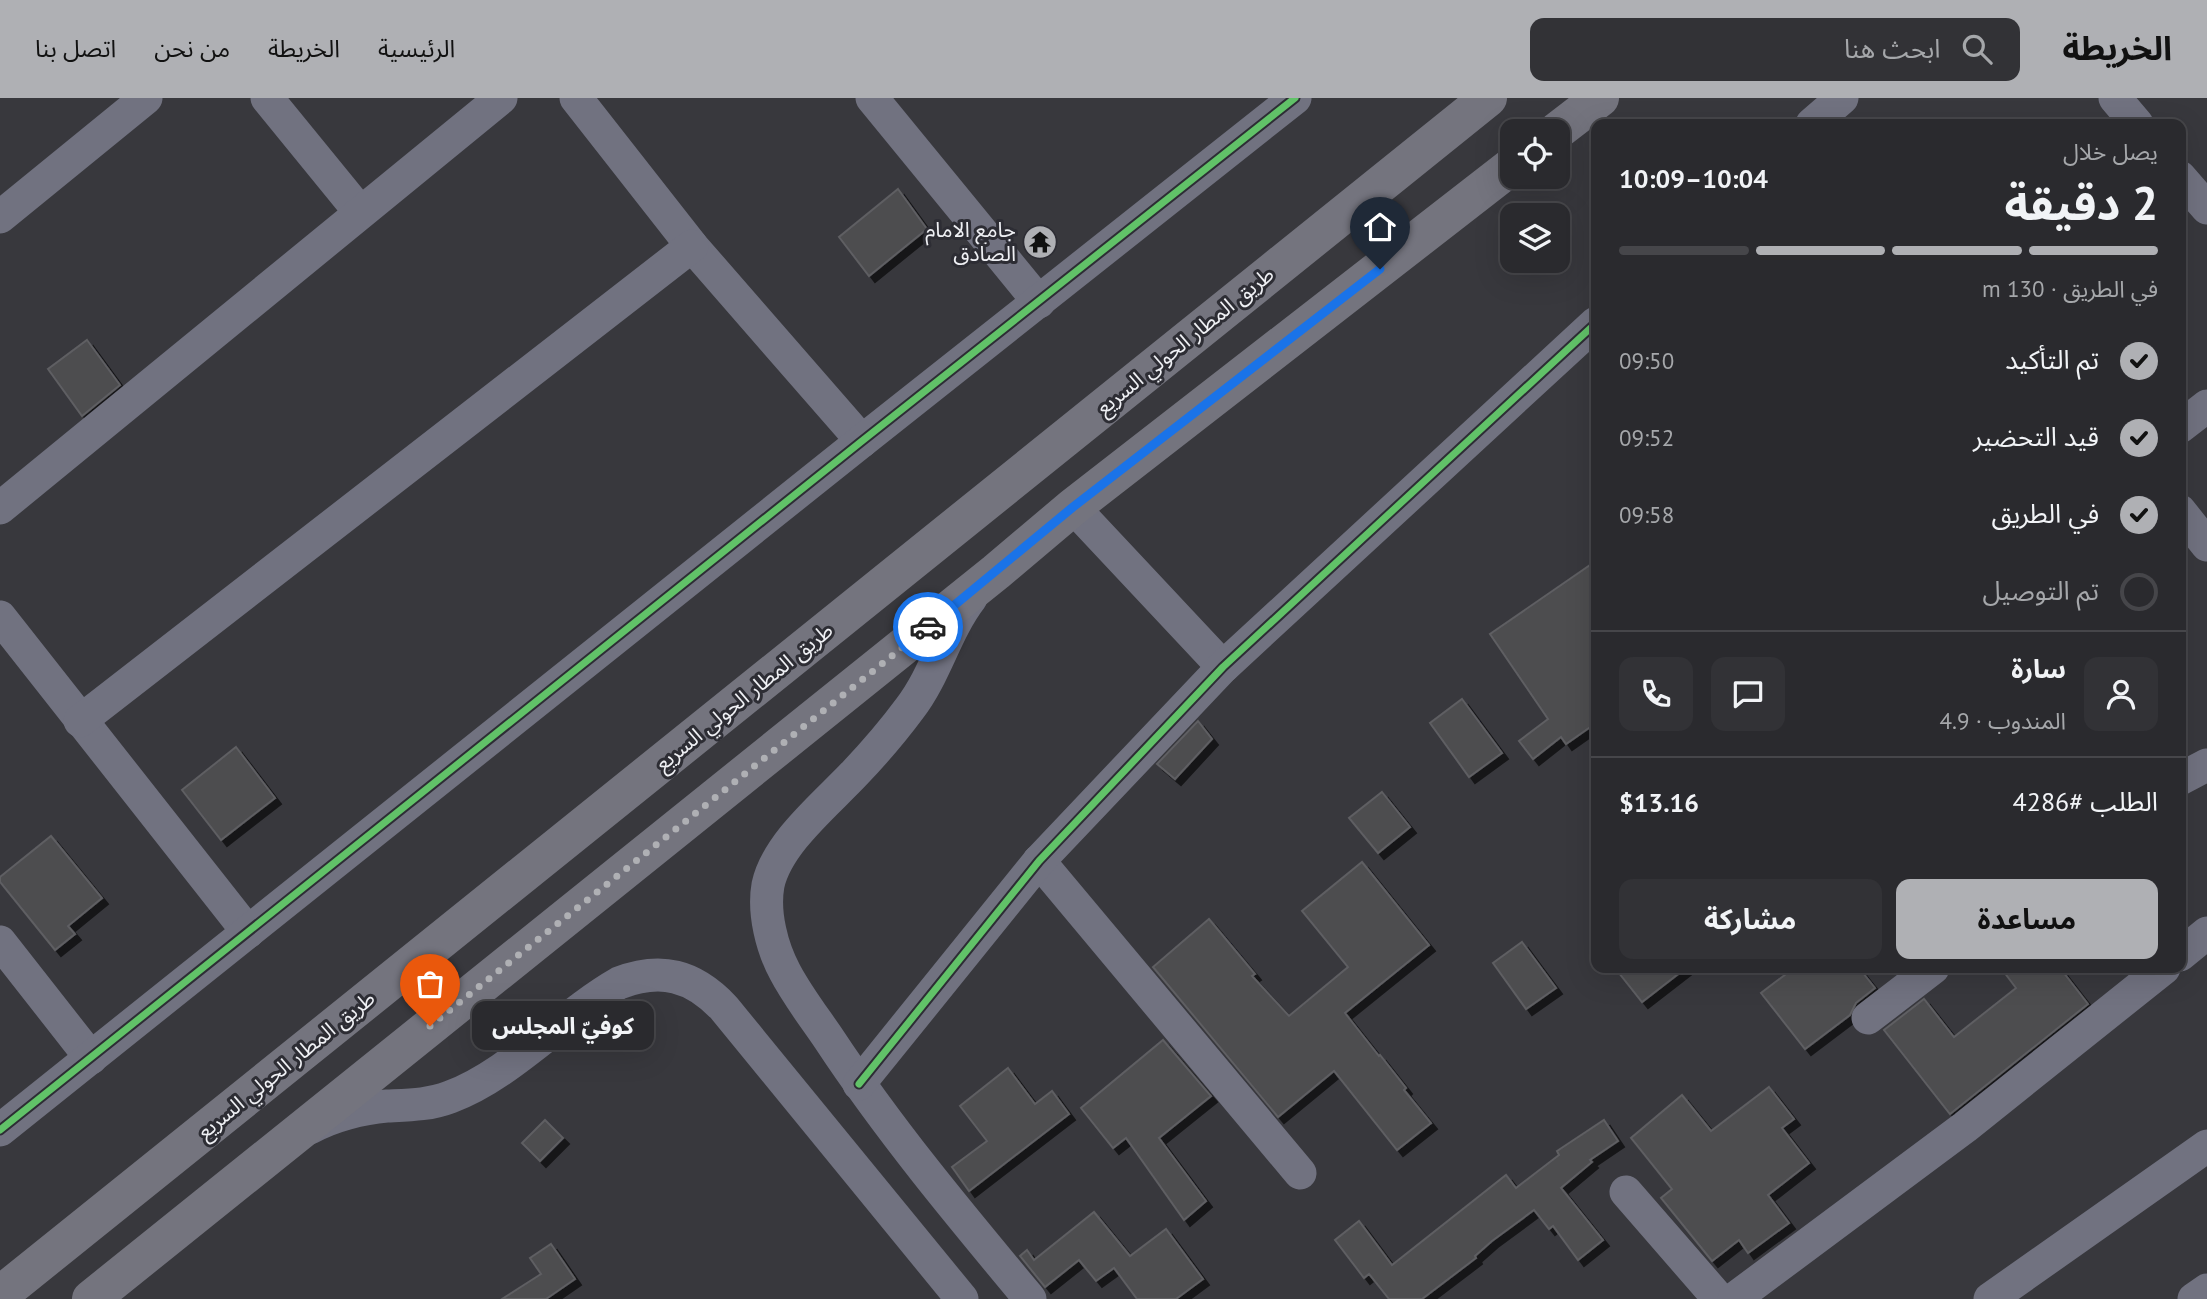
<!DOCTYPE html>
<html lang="ar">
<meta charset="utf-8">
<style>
:root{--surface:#2a2a2e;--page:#323236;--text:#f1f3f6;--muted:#a5a7aa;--line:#46464a;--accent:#afb0b4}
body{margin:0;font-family:"PT Sans","Noto Sans Arabic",sans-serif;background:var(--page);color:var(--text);direction:rtl;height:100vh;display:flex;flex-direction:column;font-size:26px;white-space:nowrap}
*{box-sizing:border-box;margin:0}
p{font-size:23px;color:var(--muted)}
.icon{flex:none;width:38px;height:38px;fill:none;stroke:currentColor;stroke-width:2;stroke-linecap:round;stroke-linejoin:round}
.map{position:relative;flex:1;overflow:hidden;direction:ltr}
.details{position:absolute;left:1591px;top:21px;width:595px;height:854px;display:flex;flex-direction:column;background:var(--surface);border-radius:14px;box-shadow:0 7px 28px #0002,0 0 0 2px var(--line);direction:rtl}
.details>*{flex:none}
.buttons{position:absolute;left:1500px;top:21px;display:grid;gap:14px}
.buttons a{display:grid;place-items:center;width:70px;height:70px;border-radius:14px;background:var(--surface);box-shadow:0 7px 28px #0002,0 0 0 2px var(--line);font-size:35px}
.pin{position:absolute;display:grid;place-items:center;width:60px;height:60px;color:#fff;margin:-72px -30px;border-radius:50% 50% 50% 0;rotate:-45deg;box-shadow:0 0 7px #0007}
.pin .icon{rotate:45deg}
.courier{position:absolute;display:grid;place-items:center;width:70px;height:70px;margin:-35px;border:5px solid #1a73e8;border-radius:50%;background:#fff;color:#222;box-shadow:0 2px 9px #0007}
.bubble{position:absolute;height:49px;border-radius:14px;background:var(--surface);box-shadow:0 7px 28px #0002,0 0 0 2px var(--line);font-size:23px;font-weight:700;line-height:49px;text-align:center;direction:rtl}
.head em{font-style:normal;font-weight:700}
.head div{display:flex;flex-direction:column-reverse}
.head{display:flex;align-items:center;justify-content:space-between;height:119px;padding:0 28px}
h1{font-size:46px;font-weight:700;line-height:52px}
.bar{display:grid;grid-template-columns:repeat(4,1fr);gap:10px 7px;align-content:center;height:84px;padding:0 28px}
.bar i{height:9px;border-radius:5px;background:var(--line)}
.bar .selected{background:var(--accent)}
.bar p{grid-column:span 4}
.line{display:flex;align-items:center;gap:18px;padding:0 28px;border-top:2px solid var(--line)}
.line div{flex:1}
.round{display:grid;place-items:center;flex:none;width:74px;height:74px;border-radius:14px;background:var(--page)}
ol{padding:0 28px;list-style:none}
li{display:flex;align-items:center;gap:21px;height:77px}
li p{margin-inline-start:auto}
li .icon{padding:7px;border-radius:50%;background:var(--accent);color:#111;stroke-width:4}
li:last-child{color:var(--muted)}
li i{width:38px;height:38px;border:4px solid var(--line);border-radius:50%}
.button{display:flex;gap:14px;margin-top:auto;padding:14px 28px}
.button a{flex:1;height:80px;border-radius:14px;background:var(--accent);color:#111;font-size:28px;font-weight:700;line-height:80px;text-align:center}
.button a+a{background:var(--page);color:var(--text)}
header{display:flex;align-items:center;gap:42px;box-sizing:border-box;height:98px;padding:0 35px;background:var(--accent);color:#111}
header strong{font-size:33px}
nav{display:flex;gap:38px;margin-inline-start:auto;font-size:24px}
.search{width:490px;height:63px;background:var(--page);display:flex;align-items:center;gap:18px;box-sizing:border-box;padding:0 24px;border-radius:14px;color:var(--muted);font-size:26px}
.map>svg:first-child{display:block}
.building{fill:#4d4d50;stroke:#5e5e62;stroke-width:2;filter:url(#shadow)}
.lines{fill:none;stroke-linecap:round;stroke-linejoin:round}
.minor{stroke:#717280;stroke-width:33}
.highway{stroke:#74747e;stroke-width:38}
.cycleway-casing{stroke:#2d2d34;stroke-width:11}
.cycleway{stroke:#61c268;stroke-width:7}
.done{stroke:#afb0b4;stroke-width:7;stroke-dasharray:0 12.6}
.route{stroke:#1a73e8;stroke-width:9}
.labels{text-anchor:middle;stroke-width:6;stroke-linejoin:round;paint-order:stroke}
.poi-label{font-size:21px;fill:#eff0f4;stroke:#2d2d34;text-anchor:end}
.street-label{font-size:21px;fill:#eff0f4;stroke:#2d2d34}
</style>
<header>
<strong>الخريطة</strong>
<div class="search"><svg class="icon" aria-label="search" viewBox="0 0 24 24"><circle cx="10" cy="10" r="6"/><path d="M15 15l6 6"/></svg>ابحث هنا</div>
<nav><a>الرئيسية</a><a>الخريطة</a><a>من نحن</a><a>اتصل بنا</a></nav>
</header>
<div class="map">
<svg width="2207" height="1201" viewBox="0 0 2207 1201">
<defs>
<filter id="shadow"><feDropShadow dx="6" dy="6" stdDeviation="0" flood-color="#0009"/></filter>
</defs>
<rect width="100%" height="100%" fill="#38383d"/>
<g class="building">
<polygon points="898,91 927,131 869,178 839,139"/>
<polygon points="87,242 120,287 82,318 48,271"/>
<polygon points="1596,463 1596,625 1566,646 1561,639 1533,661 1519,643 1548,621 1490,536"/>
<polygon points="1462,601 1502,655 1469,679 1430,625"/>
<polygon points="1198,623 1212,641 1175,681 1157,666"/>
<polygon points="236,649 275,700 221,742 182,692"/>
<polygon points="1382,694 1410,729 1378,755 1349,720"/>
<polygon points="51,738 102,800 68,828 75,836 55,852 0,784 0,779"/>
<polygon points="1362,764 1429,847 1345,915 1379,958 1380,957 1406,990 1404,992 1431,1025 1397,1052 1334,973 1278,1019 1153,869 1209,821 1255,876 1252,878 1289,918 1348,869 1302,813"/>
<polygon points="1522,844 1556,890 1526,911 1493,865"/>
<polygon points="1615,870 1686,870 1642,904"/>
<polygon points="1794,870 1859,870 1875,890 1856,905 1850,917 1805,951 1761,895"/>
<polygon points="2001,870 2060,870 2088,906 1950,1016 1884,932 1924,901 1954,939 2016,890"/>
<polygon points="1163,942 1211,998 1159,1040 1206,1103 1184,1122 1126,1040 1113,1050 1081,1010"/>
<polygon points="1008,970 1035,1006 1052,993 1069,1016 969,1093 952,1069 987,1043 960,1008"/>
<polygon points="1769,989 1794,1021 1782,1030 1809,1065 1768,1097 1789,1125 1748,1155 1739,1142 1712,1163 1661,1100 1672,1091 1631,1040 1682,997 1711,1033"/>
<polygon points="545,1022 563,1040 540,1063 522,1045"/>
<polygon points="1604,1022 1618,1043 1590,1062 1592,1064 1561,1090 1603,1142 1578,1162 1553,1128 1549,1131 1534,1112 1492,1143 1475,1158 1476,1160 1422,1201 1389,1201 1369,1176 1364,1180 1335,1142 1359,1123 1392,1167 1506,1077 1516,1090 1559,1057 1557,1053"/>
<polygon points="1094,1114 1130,1158 1166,1131 1203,1181 1176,1201 1137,1201 1114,1170 1096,1183 1079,1162 1045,1189 1020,1158 1027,1152 1034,1162"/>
<polygon points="551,1146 575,1181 546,1201 502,1201 541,1176 530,1160"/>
</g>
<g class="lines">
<g class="minor">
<polyline points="267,0 360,114"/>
<polyline points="576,0 692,148 862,343"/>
<polyline points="872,0 1039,204"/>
<polyline points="2115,0 2137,26"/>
<polyline points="1812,26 1842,0"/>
<polyline points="2180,79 2207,110"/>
<polyline points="0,119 146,0"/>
<polyline points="2180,329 2207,308"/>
<polyline points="1073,409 1223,569"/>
<polyline points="0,410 501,0"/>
<polyline points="2180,413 2207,447"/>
<path d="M971 500C945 534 936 576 910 610 893 633 874 655 855 675 826 706 777 745 768 787 763 815 772 850 785 874 797 897 814 919 829 941 889 1032 960 1117 1030 1201"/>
<polyline points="0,519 248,834"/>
<polyline points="80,623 692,148"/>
<polyline points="2180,681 2207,667"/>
<polyline points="1039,763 1300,1075"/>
<polyline points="0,844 91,960"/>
<polyline points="2180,857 2207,835"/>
<polyline points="1868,920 1933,870"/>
<polyline points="859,986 1039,763 1223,569 1596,225"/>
<path d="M310 1030C331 1018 362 1010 387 1008 409 1007 429 1007 450 999 510 977 563 917 619 885 661 869 693 877 724 910L962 1201"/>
<polyline points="0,1032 862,343 1295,0"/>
<polyline points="1626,1094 1719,1201"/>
<polyline points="1734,1201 1965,1029 2164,870"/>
<polyline points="1990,1201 2207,1048"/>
<polyline points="2194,1201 2207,1192"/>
</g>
<g class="highway">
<polyline points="1557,33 1600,0"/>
<polyline points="0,1197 1488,0"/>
<polyline points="91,1201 996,474 1073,409 1512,68"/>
</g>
<g class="cycleway-casing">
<g id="cycleway">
<polyline points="859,986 1039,763 1223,569 1596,225"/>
<polyline points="0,1032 862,343 1295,0"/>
</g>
</g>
<use href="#cycleway" class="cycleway"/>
</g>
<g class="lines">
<polyline class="done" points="430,928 928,529"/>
<polyline class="route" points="928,529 1073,409 1380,171"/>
</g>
<defs>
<g id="temple-disc" transform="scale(1.75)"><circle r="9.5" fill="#afb0b4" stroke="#2d2d34"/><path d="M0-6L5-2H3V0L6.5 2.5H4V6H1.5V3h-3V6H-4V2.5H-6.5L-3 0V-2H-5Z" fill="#111"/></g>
</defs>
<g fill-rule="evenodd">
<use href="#temple-disc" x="1040" y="144"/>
</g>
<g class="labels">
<g class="poi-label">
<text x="1016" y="139">جامع الامام<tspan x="1016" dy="24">الصادق</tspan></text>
</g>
<g class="street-label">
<text transform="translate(1185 243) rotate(-39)" y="7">طريق المطار الحولي السريع</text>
<text transform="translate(744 599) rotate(-39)" y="7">طريق المطار الحولي السريع</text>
<text transform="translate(286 967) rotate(-39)" y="7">طريق المطار الحولي السريع</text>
</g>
</g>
</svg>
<div class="buttons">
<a><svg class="icon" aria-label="locate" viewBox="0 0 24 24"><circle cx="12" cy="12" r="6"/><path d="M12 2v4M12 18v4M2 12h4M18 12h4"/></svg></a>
<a><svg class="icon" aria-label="layers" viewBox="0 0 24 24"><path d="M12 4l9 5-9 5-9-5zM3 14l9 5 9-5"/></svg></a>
</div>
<div class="pin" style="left:430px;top:928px;background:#ea580c"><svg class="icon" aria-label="bag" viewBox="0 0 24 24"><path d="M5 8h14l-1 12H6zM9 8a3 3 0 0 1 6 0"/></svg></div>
<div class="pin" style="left:1380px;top:171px;background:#1f2937"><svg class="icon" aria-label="home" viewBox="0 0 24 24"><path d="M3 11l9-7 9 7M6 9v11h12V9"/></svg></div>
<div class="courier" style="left:928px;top:529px"><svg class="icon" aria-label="car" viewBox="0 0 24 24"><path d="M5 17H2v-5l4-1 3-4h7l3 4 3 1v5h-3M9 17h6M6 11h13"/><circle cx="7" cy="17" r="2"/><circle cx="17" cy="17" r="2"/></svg></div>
<div class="bubble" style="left:472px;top:903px;width:182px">كوفيّ المجلس</div>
<section class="details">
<div class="head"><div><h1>2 دقيقة</h1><p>يصل خلال</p></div><em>10:04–10:09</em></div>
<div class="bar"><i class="selected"></i><i class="selected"></i><i class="selected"></i><i></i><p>في الطريق · 130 m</p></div>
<ol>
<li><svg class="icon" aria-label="check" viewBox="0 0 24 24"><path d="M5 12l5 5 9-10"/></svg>تم التأكيد<p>09:50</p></li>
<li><svg class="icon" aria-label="check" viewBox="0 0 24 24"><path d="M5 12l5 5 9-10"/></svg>قيد التحضير<p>09:52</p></li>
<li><svg class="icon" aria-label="check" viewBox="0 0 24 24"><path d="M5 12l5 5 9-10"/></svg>في الطريق<p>09:58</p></li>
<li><i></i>تم التوصيل</li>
</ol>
<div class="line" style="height:126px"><a class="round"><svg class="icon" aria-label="person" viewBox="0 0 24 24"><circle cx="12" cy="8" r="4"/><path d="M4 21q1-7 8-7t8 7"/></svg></a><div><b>سارة</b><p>المندوب · 4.9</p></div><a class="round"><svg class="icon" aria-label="chat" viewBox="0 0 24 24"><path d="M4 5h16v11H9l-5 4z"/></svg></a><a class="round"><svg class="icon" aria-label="phone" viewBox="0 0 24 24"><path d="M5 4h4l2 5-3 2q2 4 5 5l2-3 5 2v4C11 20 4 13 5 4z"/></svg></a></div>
<div class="line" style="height:91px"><div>الطلب #4286</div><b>$13.16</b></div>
<div class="button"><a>مساعدة</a><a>مشاركة</a></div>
</section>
</div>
